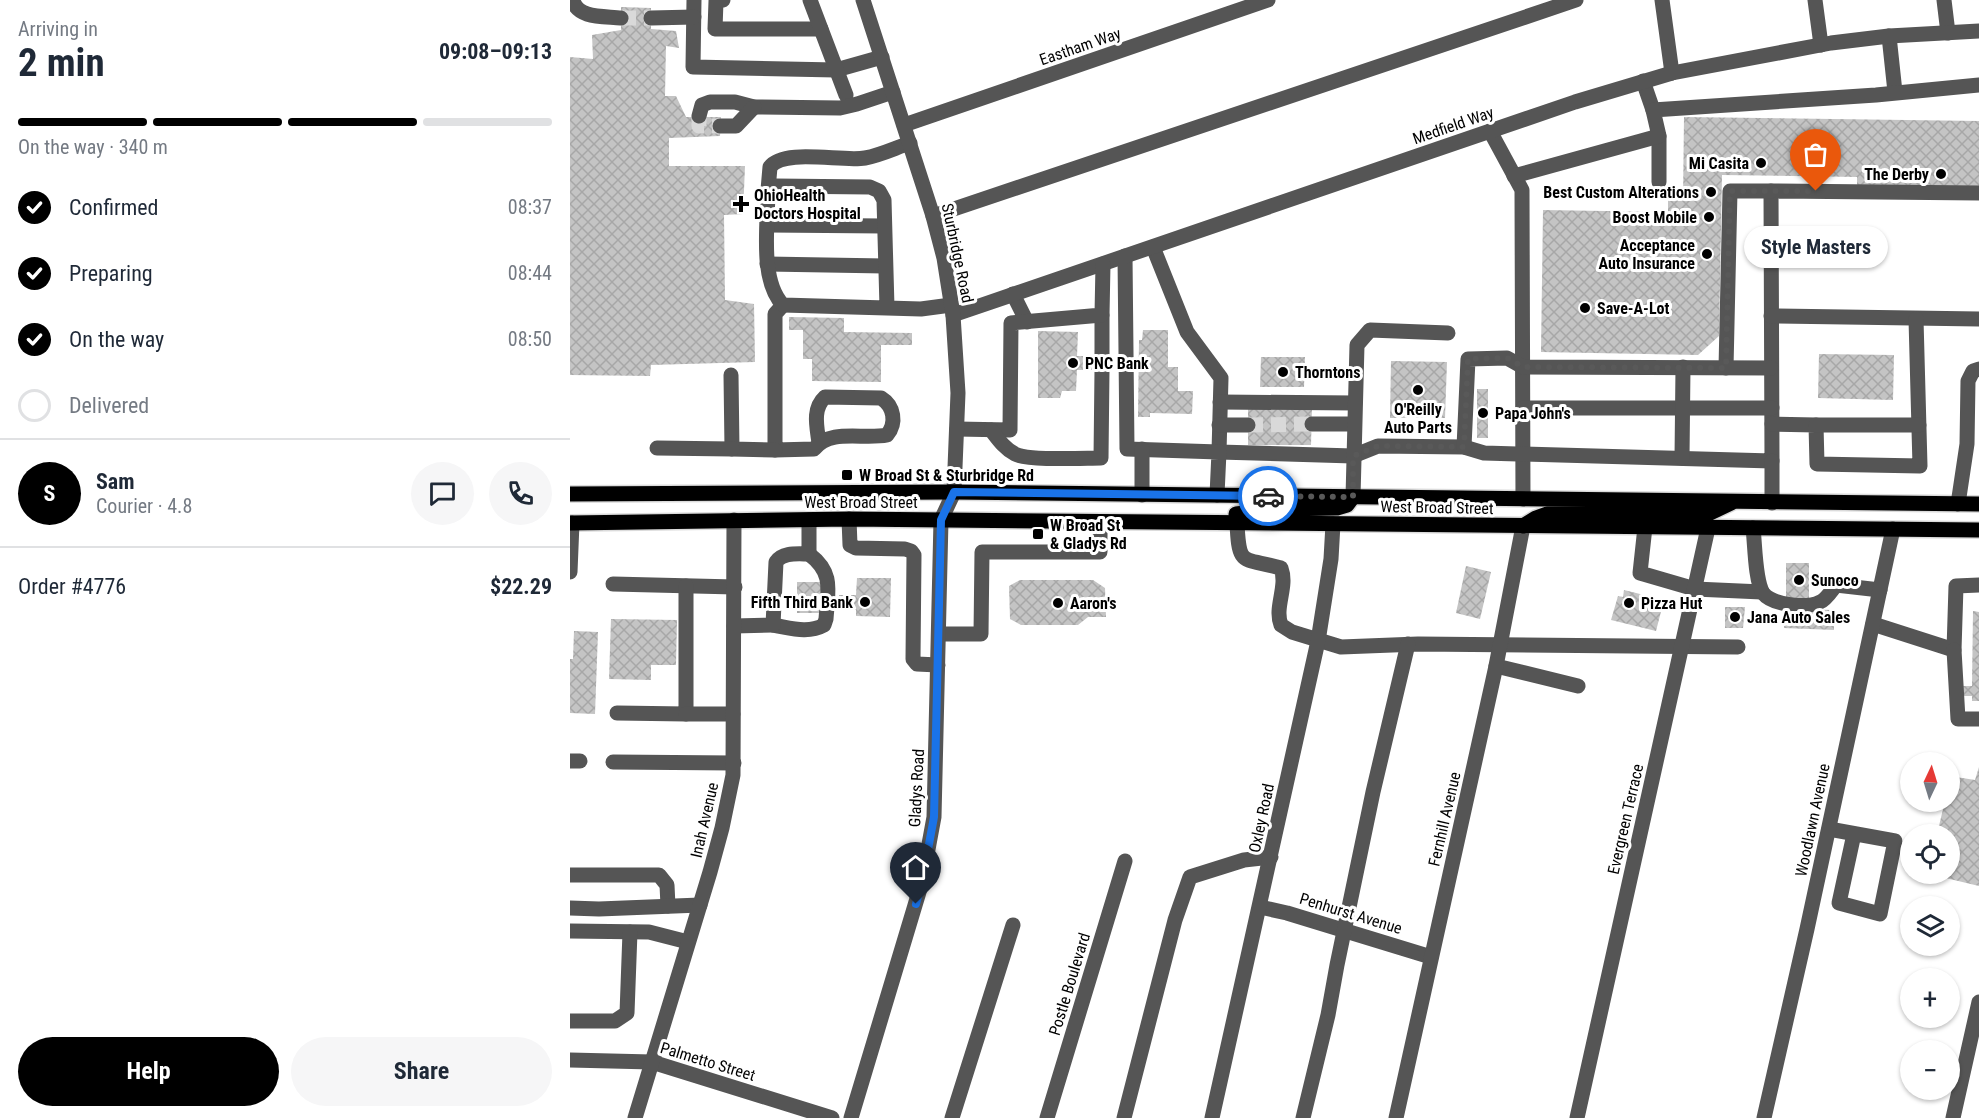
<!DOCTYPE html>
<meta charset="utf-8">
<style>
:root{--surface:#fff;--page:#f6f6f7;--text:#1f2937;--muted:#747a83;--line:#e0e1e3;--accent:#000}
body{margin:0;font-family:"Roboto Condensed",sans-serif;background:var(--page);color:var(--text);height:100vh;display:flex;flex-direction:column;font-size:22px;white-space:nowrap}
*{box-sizing:border-box;margin:0}
p{font-size:20px;color:var(--muted)}
.icon{flex:none;width:33px;height:33px;fill:none;stroke:currentColor;stroke-width:2;stroke-linecap:round;stroke-linejoin:round}
.map{position:relative;flex:1;overflow:hidden}
.details{display:flex;flex-direction:column;background:var(--surface);width:570px}
.details>*{flex:none}
.needle{width:39px;rotate:4deg}
.buttons{position:absolute;left:1330px;top:752px;display:grid;gap:12px}
.buttons a{display:grid;place-items:center;width:60px;height:60px;border-radius:50%;background:var(--surface);box-shadow:0 2px 4px #0004;font-size:30px}
.pin{position:absolute;display:grid;place-items:center;width:51px;height:51px;color:#fff;margin:-62px -26px;border-radius:50% 50% 50% 0;rotate:-45deg;box-shadow:0 0 6px #0007}
.pin .icon{rotate:45deg}
.courier{position:absolute;display:grid;place-items:center;width:60px;height:60px;margin:-30px;border:4px solid #1a73e8;border-radius:50%;background:#fff;color:#222;box-shadow:0 2px 8px #0007}
.bubble{position:absolute;height:42px;border-radius:21px;background:var(--surface);box-shadow:0 2px 4px #0004;font-size:20px;font-weight:700;line-height:42px;text-align:center}
.headline em{font-style:normal;font-weight:700}
.headline div{display:flex;flex-direction:column-reverse}
.headline{display:flex;align-items:center;justify-content:space-between;height:102px;padding:0 18px}
h1{font-size:39px;font-weight:700;line-height:45px}
.bar{display:grid;grid-template-columns:repeat(4,1fr);gap:9px 6px;align-content:center;height:72px;padding:0 18px}
.bar i{height:8px;border-radius:4px;background:var(--line)}
.bar .selected{background:var(--accent)}
.bar p{grid-column:span 4}
.line{display:flex;align-items:center;gap:15px;padding:0 18px;border-top:2px solid var(--line)}
.line div{flex:1}
.round{display:grid;place-items:center;flex:none;width:63px;height:63px;border-radius:32px;background:var(--page)}
ol{padding:0 18px;list-style:none}
li{display:flex;align-items:center;gap:18px;height:66px}
li p{margin-inline-start:auto}
li .icon{padding:6px;border-radius:50%;background:var(--accent);color:#fff;stroke-width:4}
li:last-child{color:var(--muted)}
li i{width:33px;height:33px;border:3px solid var(--line);border-radius:50%}
.button{display:flex;gap:12px;margin-top:auto;padding:12px 18px}
.button a{flex:1;height:69px;border-radius:36px;background:var(--accent);color:#fff;font-size:24px;font-weight:700;line-height:69px;text-align:center}
.button a+a{background:var(--page);color:var(--text)}
main{display:flex;flex:1;min-height:0}
.map>svg:first-child{display:block}
.building{fill:url(#building-cross-hatch)}
.lines{fill:none;stroke-linecap:round;stroke-linejoin:round}
.minor-tunnel{stroke:#d9d9d9;stroke-width:15;stroke-dasharray:15 8;stroke-linecap:butt}
.major-casing{stroke:#dbdbdb;stroke-width:18}
.minor{stroke:#555;stroke-width:15}
.major{stroke:#000;stroke-width:15}
.done{stroke:#595959;stroke-width:6;stroke-dasharray:0 10.8}
.route{stroke:#1a73e8;stroke-width:8}
.poi-dot{fill:#000;stroke:#fff;stroke-width:2}
.labels{text-anchor:middle;stroke-width:6;stroke-linejoin:round;paint-order:stroke}
.street-label{font-size:16px;fill:#000;stroke:#fff}
.poi-label{font-size:16px;font-weight:bold;fill:#000;stroke:#fff;text-anchor:start}
</style>
<main>
<section class="details">
<div class="headline"><div><h1>2 min</h1><p>Arriving in</p></div><em>09:08–09:13</em></div>
<div class="bar"><i class="selected"></i><i class="selected"></i><i class="selected"></i><i></i><p>On the way · 340 m</p></div>
<ol>
<li><svg class="icon" aria-label="check" viewBox="0 0 24 24"><path d="M5 12l5 5 9-10"/></svg>Confirmed<p>08:37</p></li>
<li><svg class="icon" aria-label="check" viewBox="0 0 24 24"><path d="M5 12l5 5 9-10"/></svg>Preparing<p>08:44</p></li>
<li><svg class="icon" aria-label="check" viewBox="0 0 24 24"><path d="M5 12l5 5 9-10"/></svg>On the way<p>08:50</p></li>
<li><i></i>Delivered</li>
</ol>
<div class="line" style="height:108px"><b class="round" style="background:var(--accent);color:#fff">S</b><div><b>Sam</b><p>Courier · 4.8</p></div><a class="round"><svg class="icon" aria-label="chat" viewBox="0 0 24 24"><path d="M4 5h16v11H9l-5 4z"/></svg></a><a class="round"><svg class="icon" aria-label="phone" viewBox="0 0 24 24"><path d="M5 4h4l2 5-3 2q2 4 5 5l2-3 5 2v4C11 20 4 13 5 4z"/></svg></a></div>
<div class="line" style="height:78px"><div>Order #4776</div><b>$22.29</b></div>
<div class="button"><a>Help</a><a>Share</a></div>
</section>
<div class="map">
<svg width="1409" height="1118" viewBox="0 0 1409 1118">
<defs>
<pattern id="building-cross-hatch" width="8" height="8" patternUnits="userSpaceOnUse" patternTransform="scale(1.5)"><rect width="8" height="8" fill="#c4c4c4"/><path d="M0 0l8 8M0 8l8-8" fill="none" stroke="#a7a7a7"/></pattern>
</defs>
<rect width="100%" height="100%" fill="#fff"/>
<g class="building">
<polygon points="51,7 81,8 81,29 106,31 109,48 96,46 95,96 106,96 116,117 151,117 150,136 99,138 99,166 175,166 173,214 154,215 155,300 184,304 185,362 81,365 80,376 0,375 0,57 23,59 22,35 51,30"/>
<polygon points="1114,117 1409,121 1409,188 1287,186 1287,177 1152,175 1149,336 1128,355 971,352 973,210 1098,212 1098,200 1113,200"/>
<polygon points="219,317 274,318 274,332 342,333 342,345 311,345 311,382 242,381 242,359 233,359 233,330 219,330"/>
<polygon points="573,330 598,330 598,367 608,367 608,391 623,391 622,414 580,413 580,417 568,417 569,340 572,340"/>
<polygon points="468,331 508,332 507,356 538,356 538,370 507,370 506,391 492,391 490,398 468,398"/>
<polygon points="1249,354 1324,355 1323,400 1248,398"/>
<polygon points="691,357 735,357 734,387 690,387"/>
<polygon points="821,361 877,362 875,418 820,418"/>
<rect x="907" y="389" width="11" height="49"/>
<polygon points="678,407 742,408 741,445 678,445"/>
<rect x="1216" y="563" width="23" height="37"/>
<polygon points="896,566 921,572 910,619 886,613"/>
<polygon points="287,578 321,578 320,617 286,616 286,610 269,609 269,595 286,595"/>
<polygon points="450,580 523,580 535,588 536,617 518,617 508,625 451,625 440,619 439,586"/>
<rect x="227" y="582" width="27" height="31"/>
<polygon points="1054,590 1094,600 1086,631 1041,620 1048,596 1053,597"/>
<polygon points="1155,607 1175,607 1173,628 1155,628"/>
<polygon points="1215,609 1264,610 1264,630 1214,628"/>
<polygon points="1403,611 1409,612 1409,701 1402,701 1402,696 1388,696 1388,686 1402,686"/>
<polygon points="41,619 107,620 106,665 81,665 81,680 39,679"/>
<polygon points="4,631 28,632 25,714 0,713 0,659 3,659"/>
<polygon points="1409,767 1409,886 1359,874 1380,873 1380,834 1367,834 1375,801 1380,801 1380,790 1383,791 1386,777 1405,780"/>
</g>
<g class="lines">
<g class="minor-tunnel">
<polyline points="51,18 81,18"/>
<polyline points="129,116 129,126 150,126"/>
<polyline points="678,425 742,424"/>
</g>
<g class="major-casing">
<g id="major">
<polyline points="0,494 384,492 1409,504"/>
<polyline points="666,514 709,509 767,508 777,505 783,497"/>
<polyline points="0,523 279,519 1409,530"/>
<polyline points="953,526 966,518 977,514 1138,514 1161,503"/>
</g>
</g>
<g class="minor">
<path d="M3 0C7 19 35 16 51 18"/>
<polyline points="124,0 123,67 266,70 312,57"/>
<polyline points="153,0 146,1 145,29 251,29"/>
<polyline points="240,0 276,95"/>
<polyline points="1092,0 1102,73"/>
<polyline points="1245,0 1251,45"/>
<polyline points="1374,0 1378,33"/>
<polyline points="81,18 124,17"/>
<polyline points="1319,36 1325,92"/>
<polyline points="1073,81 1083,110"/>
<polyline points="129,116 132,105 140,102 165,102 184,107 270,108 287,104 323,92"/>
<polyline points="334,125 698,0"/>
<polyline points="150,126 166,126 184,107"/>
<polyline points="920,131 952,190 953,499"/>
<polyline points="1089,136 1089,182"/>
<polyline points="944,176 1089,136 1083,110 1306,95 1409,85"/>
<path d="M198 190 200 167C214 148 272 162 295 158 311 155 325 148 340 143"/>
<polyline points="363,216 1006,0"/>
<polyline points="198,225 314,226"/>
<polyline points="583,247 617,332 651,378 649,452 783,456 808,446 894,447 914,453 1202,461 1201,191 1409,193"/>
<polyline points="555,256 557,449 649,452 647,495"/>
<polyline points="197,264 315,266"/>
<polyline points="443,294 457,322"/>
<path d="M213 305 205 314V450L244 449C261 428 293 440 317 435 327 423 324 406 311 398L255 397C242 409 247 427 249 443"/>
<path d="M317 307 314 200 309 191 300 187 205 186 198 190C198 223 189 280 213 305L351 309 381 305"/>
<polyline points="383,315 1005,102 1102,73 1261,43 1319,36 1409,31"/>
<polyline points="1201,316 1409,319"/>
<polyline points="532,356 532,315"/>
<polyline points="1156,368 1160,191 1201,191"/>
<polyline points="161,375 162,449 205,450"/>
<polyline points="650,402 785,403"/>
<polyline points="953,408 1202,408"/>
<polyline points="742,424 784,424"/>
<polyline points="1202,424 1246,425 1247,464 1350,466 1346,319"/>
<polyline points="649,425 678,425"/>
<polyline points="1246,425 1349,425"/>
<polyline points="387,429 440,430 441,323 532,315 533,264"/>
<path d="M421 430C428 439 434 448 445 454 458 461 514 458 531 458L532 370"/>
<polyline points="894,447 898,359 937,358 953,367 1201,368"/>
<polyline points="87,448 162,449"/>
<polyline points="1112,458 1113,367"/>
<polyline points="1202,461 1202,503"/>
<polyline points="572,495 572,449"/>
<polyline points="783,497 787,345 800,330 878,333"/>
<polyline points="1388,504 1397,444 1398,381 1403,371 1409,369"/>
<polyline points="279,519 280,545 286,548 335,549 341,551 344,555 343,659 347,664 368,665"/>
<path d="M667 523C669 568 672 557 711 568 718 587 704 607 711 625L722 632 771 647 848 644 1168 647"/>
<polyline points="1075,527 1070,573 1125,589 1192,592"/>
<path d="M1183 528C1185 544 1185 581 1193 593 1202 605 1237 609 1250 602 1256 600 1262 590 1266 585L1310 590"/>
<polyline points="0,572 2,523"/>
<polyline points="43,584 165,587"/>
<polyline points="1303,624 1384,650 1386,586 1409,585"/>
<path d="M203 625C221 628 238 634 254 625L256 619C258 590 264 573 239 554"/>
<path d="M164 626 203 625 206 562C213 552 227 554 239 554V520"/>
<polyline points="369,634 411,634 412,552 530,552 530,522"/>
<polyline points="1384,650 1388,719 1409,719"/>
<polyline points="926,666 1008,686"/>
<polyline points="47,713 116,714 116,586"/>
<polyline points="116,714 163,714"/>
<polyline points="0,761 10,761"/>
<polyline points="43,762 164,763"/>
<polyline points="1259,829 1325,841 1310,914 1269,903 1284,834"/>
<polyline points="0,875 89,875 97,885 98,906"/>
<polyline points="690,907 717,913 861,957"/>
<polyline points="0,908 29,909 130,905"/>
<polyline points="0,931 79,932 118,942"/>
<polyline points="0,1021 45,1021 57,1013 60,932"/>
<polyline points="0,1060 82,1062 262,1118"/>
<polyline points="65,1118 140,872 152,828 163,775 164,520"/>
<polyline points="281,1118 352,882 364,817 371,520 384,492 388,393 383,315 374,258 363,216 293,0"/>
<polyline points="382,1118 443,925"/>
<polyline points="477,1118 555,861"/>
<polyline points="554,1118 605,920 620,877 674,860 701,857"/>
<polyline points="642,1118 748,641 761,559 763,524"/>
<polyline points="733,1118 758,1015 767,965 803,792 838,644"/>
<polyline points="826,1118 926,666 953,526"/>
<polyline points="1007,1118 1138,528"/>
<polyline points="1194,1118 1237,929 1323,529"/>
<polyline points="1383,1118 1409,1002"/>
</g>
<use href="#major" class="major"/>
</g>
<g class="lines">
<polyline class="done" points="698,496 783,497 783,456 808,446 894,447 898,359 937,358 953,367 1156,368 1160,191 1246,191"/>
<polyline class="route" points="346,904 352,882 364,817 371,520 384,492 698,496"/>
</g>
<g class="poi-dot">
<circle cx="1191" cy="163" r="6"/>
<circle cx="1371" cy="174" r="6"/>
<circle cx="1141" cy="192" r="6"/>
<path d="M168 195h6v6h6v6h-6v6h-6v-6h-6v-6h6z"/>
<circle cx="1139" cy="217" r="6"/>
<circle cx="1137" cy="254" r="6"/>
<circle cx="1015" cy="308" r="6"/>
<circle cx="503" cy="363" r="6"/>
<circle cx="713" cy="372" r="6"/>
<circle cx="848" cy="390" r="6"/>
<circle cx="913" cy="413" r="6"/>
<rect x="271" y="469" width="12" height="12" rx="3"/>
<rect x="462" y="528" width="12" height="12" rx="3"/>
<circle cx="1229" cy="580" r="6"/>
<circle cx="295" cy="602" r="6"/>
<circle cx="488" cy="603" r="6"/>
<circle cx="1059" cy="603" r="6"/>
<circle cx="1165" cy="617" r="6"/>
</g>
<g class="labels">
<g class="street-label">
<text transform="translate(510 46) rotate(-19)" y="6">Eastham Way</text>
<text transform="translate(883 125) rotate(-19)" y="6">Medfield Way</text>
<text transform="translate(388 253) rotate(78)" y="6">Sturbridge Road</text>
<text x="291" y="508">West Broad Street</text>
<text transform="translate(867 507) rotate(1)" y="6">West Broad Street</text>
<text transform="translate(346 788) rotate(-87)" y="6">Gladys Road</text>
<text transform="translate(691 818) rotate(-78)" y="6">Oxley Road</text>
<text transform="translate(874 819) rotate(-77)" y="6">Fernhill Avenue</text>
<text transform="translate(1055 819) rotate(-77)" y="6">Evergreen Terrace</text>
<text transform="translate(134 820) rotate(-77)" y="6">Inah Avenue</text>
<text transform="translate(1242 820) rotate(-78)" y="6">Woodlawn Avenue</text>
<text transform="translate(781 913) rotate(17)" y="6">Penhurst Avenue</text>
<text transform="translate(499 984) rotate(-73)" y="6">Postle Boulevard</text>
<text transform="translate(138 1061) rotate(17)" y="6">Palmetto Street</text>
</g>
<g class="poi-label">
<text x="1179" y="169" text-anchor="end">Mi Casita</text>
<text x="1359" y="180" text-anchor="end">The Derby</text>
<text x="1129" y="198" text-anchor="end">Best Custom Alterations</text>
<text x="184" y="201">OhioHealth<tspan x="184" dy="18">Doctors Hospital</tspan></text>
<text x="1127" y="223" text-anchor="end">Boost Mobile</text>
<text x="1125" y="251" text-anchor="end">Acceptance<tspan x="1125" dy="18">Auto Insurance</tspan></text>
<text x="1027" y="314">Save-A-Lot</text>
<text x="515" y="369">PNC Bank</text>
<text x="725" y="378">Thorntons</text>
<text x="848" y="415" text-anchor="middle">O'Reilly<tspan x="848" dy="18">Auto Parts</tspan></text>
<text x="925" y="419">Papa John's</text>
<text x="289" y="481">W Broad St &amp; Sturbridge Rd</text>
<text x="480" y="531">W Broad St<tspan x="480" dy="18">&amp; Gladys Rd</tspan></text>
<text x="1241" y="586">Sunoco</text>
<text x="283" y="608" text-anchor="end">Fifth Third Bank</text>
<text x="500" y="609">Aaron's</text>
<text x="1071" y="609">Pizza Hut</text>
<text x="1177" y="623">Jana Auto Sales</text>
</g>
</g>
</svg>
<div class="buttons">
<a><svg class="needle" viewBox="-14 -14 28 28"><path d="M0-13l5 13h-10z" fill="#e53935"/><path d="M0 13l5-13h-10z" fill="#747a83"/></svg></a>
<a><svg class="icon" aria-label="locate" viewBox="0 0 24 24"><circle cx="12" cy="12" r="6"/><path d="M12 2v4M12 18v4M2 12h4M18 12h4"/></svg></a>
<a><svg class="icon" aria-label="layers" viewBox="0 0 24 24"><path d="M12 4l9 5-9 5-9-5zM3 14l9 5 9-5"/></svg></a>
<a>+</a>
<a>−</a>
</div>
<div class="pin" style="left:1246px;top:191px;background:#ea580c"><svg class="icon" aria-label="bag" viewBox="0 0 24 24"><path d="M5 8h14l-1 12H6zM9 8a3 3 0 0 1 6 0"/></svg></div>
<div class="pin" style="left:346px;top:904px;background:#1f2937"><svg class="icon" aria-label="home" viewBox="0 0 24 24"><path d="M3 11l9-7 9 7M6 9v11h12V9"/></svg></div>
<div class="courier" style="left:698px;top:496px"><svg class="icon" aria-label="car" viewBox="0 0 24 24"><path d="M5 17H2v-5l4-1 3-4h7l3 4 3 1v5h-3M9 17h6M6 11h13"/><circle cx="7" cy="17" r="2"/><circle cx="17" cy="17" r="2"/></svg></div>
<div class="bubble" style="left:1174px;top:226px;width:144px">Style Masters</div>
</div>
</main>
